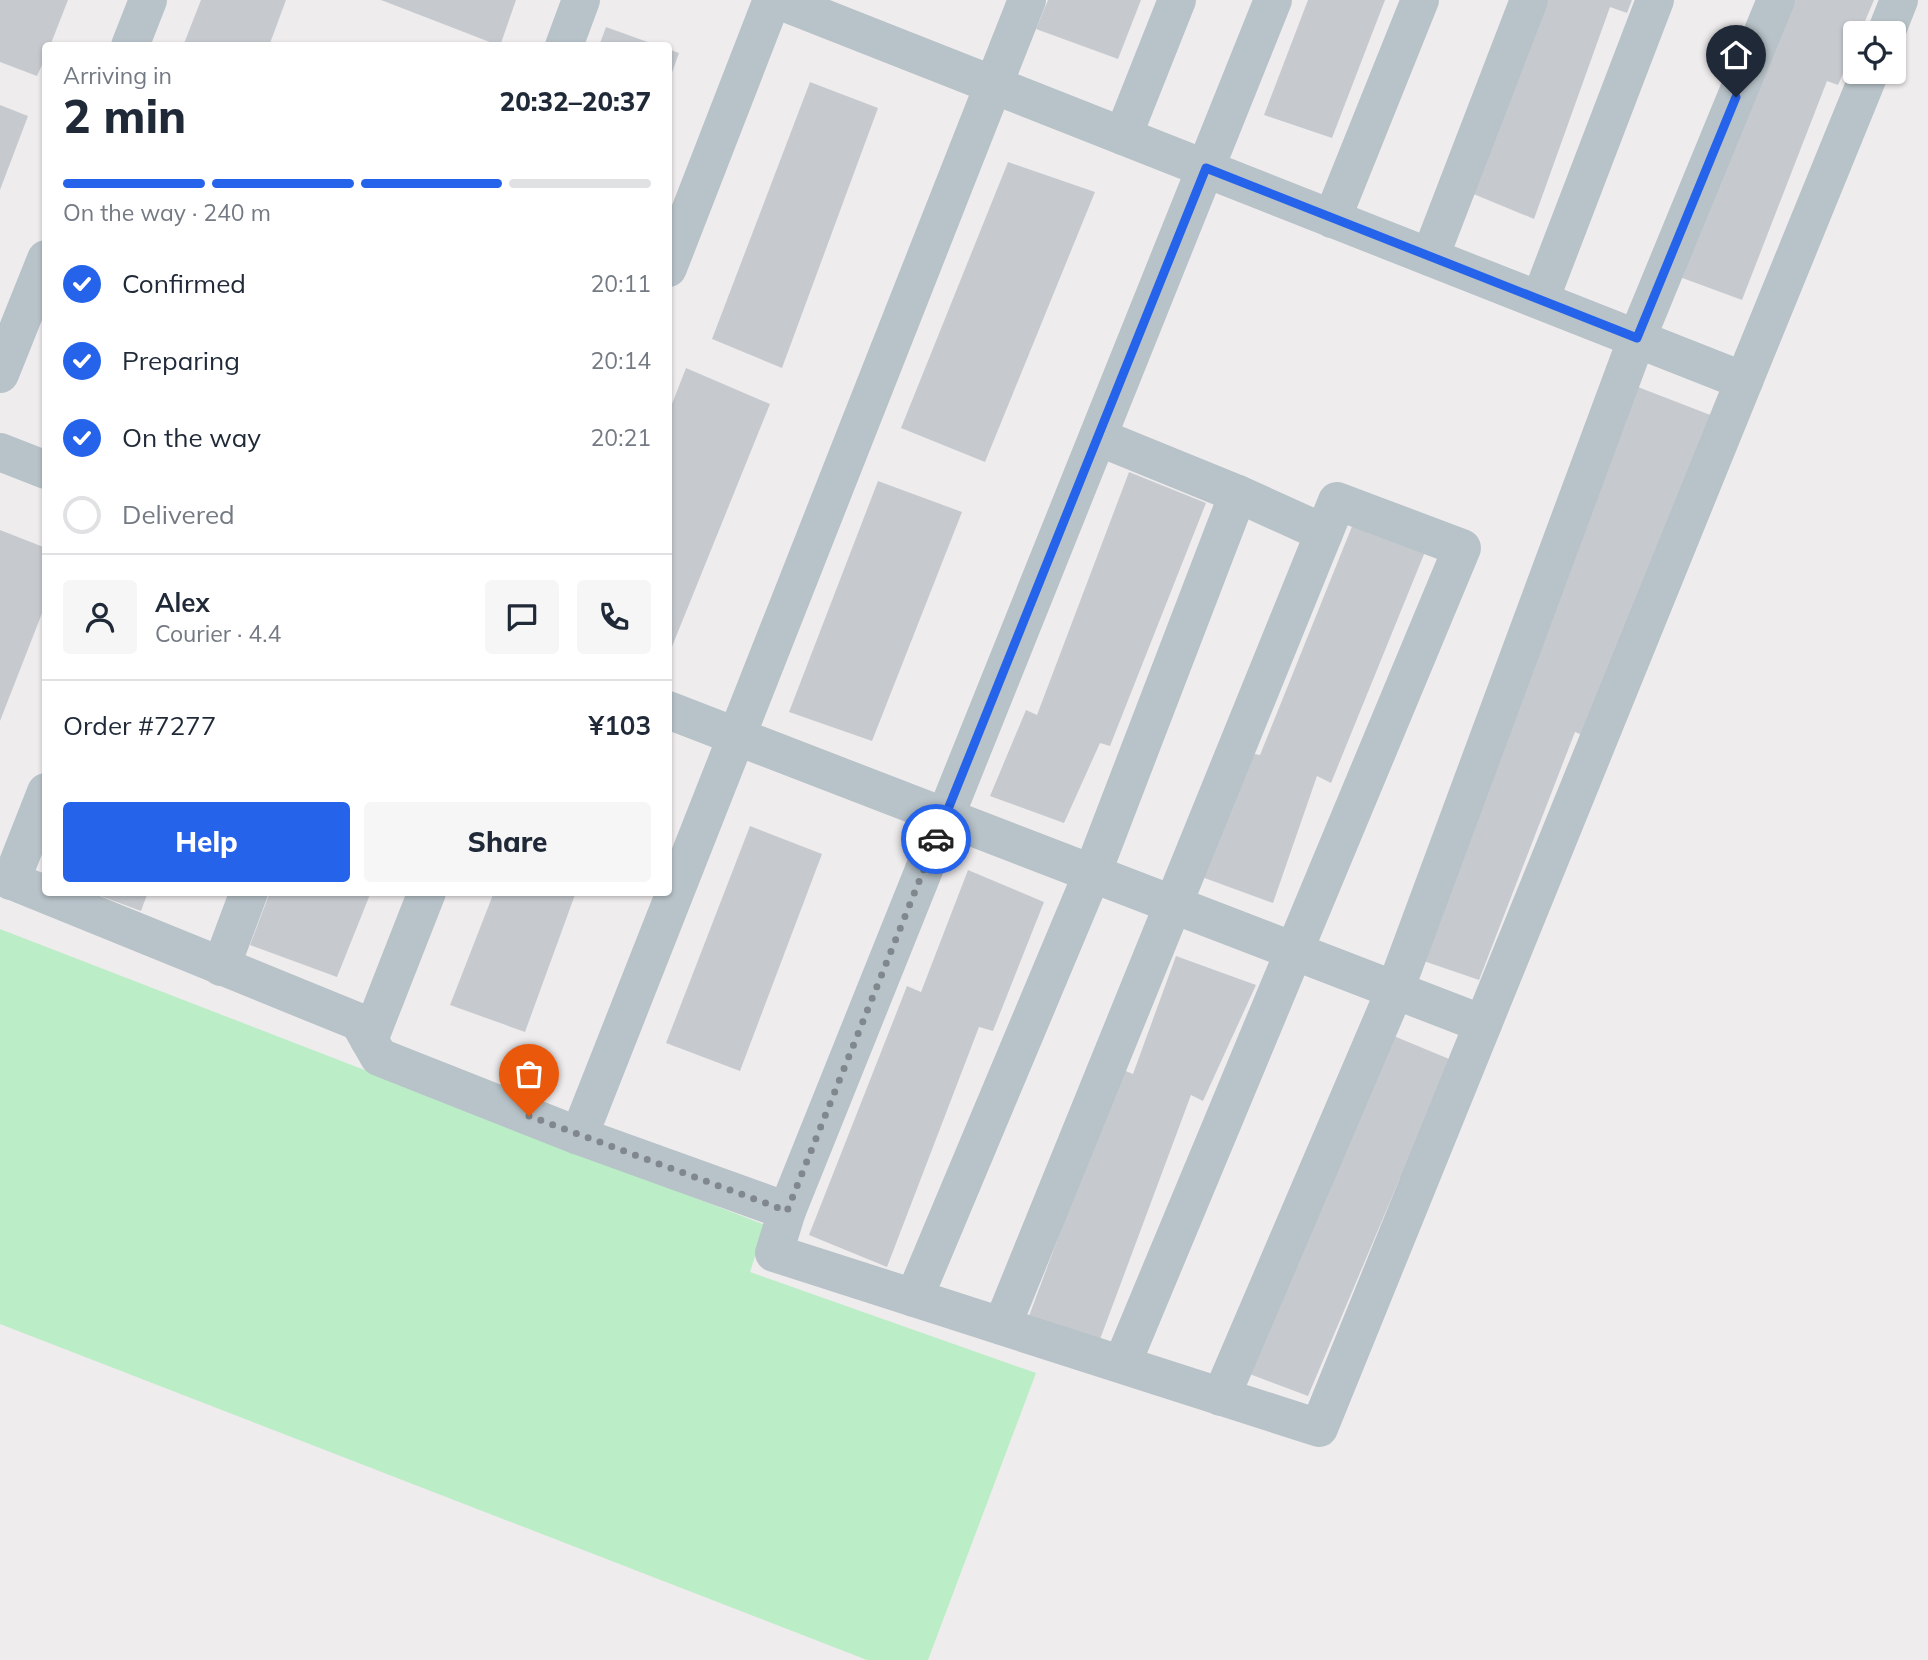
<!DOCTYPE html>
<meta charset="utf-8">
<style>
:root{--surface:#fff;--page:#f6f6f7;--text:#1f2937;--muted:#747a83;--line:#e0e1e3;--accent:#2563eb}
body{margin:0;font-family:Mulish,sans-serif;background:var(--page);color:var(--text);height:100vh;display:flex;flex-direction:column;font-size:26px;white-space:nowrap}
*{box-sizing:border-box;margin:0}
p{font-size:23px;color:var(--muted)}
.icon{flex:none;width:38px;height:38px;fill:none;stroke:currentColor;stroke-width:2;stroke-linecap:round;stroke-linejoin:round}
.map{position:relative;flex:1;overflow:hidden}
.drawer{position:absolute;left:42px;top:42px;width:630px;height:854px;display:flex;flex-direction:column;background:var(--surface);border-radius:7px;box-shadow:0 2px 5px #0004}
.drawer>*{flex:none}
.controls{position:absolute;left:1843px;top:21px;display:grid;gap:14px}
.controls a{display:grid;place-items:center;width:63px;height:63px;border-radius:7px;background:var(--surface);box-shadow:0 2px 5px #0004;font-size:35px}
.pin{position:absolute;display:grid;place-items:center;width:60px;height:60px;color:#fff;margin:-72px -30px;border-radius:50% 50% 50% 0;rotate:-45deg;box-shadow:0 0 7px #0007}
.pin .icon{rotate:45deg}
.courier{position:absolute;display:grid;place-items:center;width:70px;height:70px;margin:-35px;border:5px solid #2563eb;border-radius:50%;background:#fff;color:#222;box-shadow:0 2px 9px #0007}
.head em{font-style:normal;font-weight:800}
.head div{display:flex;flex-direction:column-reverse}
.head{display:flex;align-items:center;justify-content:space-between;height:119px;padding:0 21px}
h1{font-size:46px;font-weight:800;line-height:52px}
.bar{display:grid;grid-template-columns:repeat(4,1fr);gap:10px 7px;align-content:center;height:84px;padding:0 21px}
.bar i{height:9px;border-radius:5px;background:var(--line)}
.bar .current{background:var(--accent)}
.bar p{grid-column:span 4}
.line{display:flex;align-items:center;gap:18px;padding:0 21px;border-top:2px solid var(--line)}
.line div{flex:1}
.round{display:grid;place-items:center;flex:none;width:74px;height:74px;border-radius:7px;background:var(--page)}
ol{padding:0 21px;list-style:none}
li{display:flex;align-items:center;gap:21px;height:77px}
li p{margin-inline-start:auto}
li .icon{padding:7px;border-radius:50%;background:var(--accent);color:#fff;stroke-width:4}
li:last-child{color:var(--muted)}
li i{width:38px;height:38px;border:4px solid var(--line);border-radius:50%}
.primary-button{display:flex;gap:14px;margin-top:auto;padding:14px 21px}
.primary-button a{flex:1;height:80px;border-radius:7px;background:var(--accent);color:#fff;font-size:28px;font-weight:800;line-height:80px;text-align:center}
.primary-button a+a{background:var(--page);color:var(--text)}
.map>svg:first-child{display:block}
.green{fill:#bbedc7}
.building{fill:#c6cacf}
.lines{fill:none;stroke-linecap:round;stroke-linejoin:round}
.street{stroke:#b8c3c9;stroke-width:38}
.done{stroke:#80888d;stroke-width:7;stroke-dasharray:0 12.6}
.route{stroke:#2563eb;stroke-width:9}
</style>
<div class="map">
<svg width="1928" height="1660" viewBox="0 0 1928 1660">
<rect width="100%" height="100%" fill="#efeced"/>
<polygon class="green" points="0,929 765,1225 750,1272 1036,1373 928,1660 867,1660 0,1324"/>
<g class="building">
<polygon points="0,0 68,0 50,46 46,46 46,56 37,76 0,62"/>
<polygon points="201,0 286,0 269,46 183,46"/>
<polygon points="381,0 516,0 500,46"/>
<polygon points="1048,0 1141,0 1118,59 1036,29"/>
<polygon points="1308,0 1385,0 1332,138 1264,115"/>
<polygon points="1540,0 1632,0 1627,13 1610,7 1534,219 1471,193"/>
<polygon points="1792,0 1874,0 1860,33 1855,33 1855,46 1838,85 1827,81 1742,300 1677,276"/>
<polygon points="606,27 656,45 656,46 599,46"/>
<polygon points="668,49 679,53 669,81 668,80"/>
<polygon points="810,82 878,108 782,368 712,339"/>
<polygon points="0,105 28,116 0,190"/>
<polygon points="1008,162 1095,192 985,462 901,428"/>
<polygon points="686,368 770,404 669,654 668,414"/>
<polygon points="1638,387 1713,416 1585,736 1575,732 1479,980 1409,956"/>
<polygon points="1129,472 1206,503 1110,746 1100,743 1064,823 990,796 1026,710 1037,715"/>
<polygon points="878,481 962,512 872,741 789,712"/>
<polygon points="1357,514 1429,542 1331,783 1317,776 1273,903 1199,876 1245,752 1260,755"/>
<polygon points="0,530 46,548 46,603 0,721"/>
<polygon points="750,826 822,854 740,1071 666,1043"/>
<polygon points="968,870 1044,902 993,1031 979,1027 887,1267 809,1235 907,986 921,992"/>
<polygon points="90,892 148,892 141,911"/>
<polygon points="270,892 371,892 337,977 250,945"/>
<polygon points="494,892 576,892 525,1032 450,1005"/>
<polygon points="1176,956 1256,985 1203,1101 1191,1095 1099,1342 1029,1316 1121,1069 1133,1074"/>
<polygon points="1389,1034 1466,1066 1418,1184 1400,1178 1308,1396 1247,1373"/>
</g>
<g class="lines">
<g class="street">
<polyline points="778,0 1744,381 1870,72"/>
<polyline points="1886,33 1899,0"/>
<polyline points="130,46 148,0"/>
<polyline points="564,46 581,0"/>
<polyline points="1123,136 1177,0"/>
<polyline points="1332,219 1420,0"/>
<polyline points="1430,257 1529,0"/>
<polyline points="668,268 772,0"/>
<polyline points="1540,300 1655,0"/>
<polyline points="0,374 46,259"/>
<polyline points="0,452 46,470"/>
<polyline points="668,710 1483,1024"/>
<polyline points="0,876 359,1022 379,1057 579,1136 787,1211 774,1253 1319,1428 1744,381"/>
<polyline points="11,881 46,792"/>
<polyline points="221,967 249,892"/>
<polyline points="369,1040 427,892"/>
<polyline points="579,1136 1027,0"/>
<polyline points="787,1211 1273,0"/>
<polyline points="914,1298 1092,874 1238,494 1098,437"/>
<polyline points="1002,1326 1324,533 1238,494"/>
<polyline points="1122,1364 1462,548 1337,501 1324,533"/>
<polyline points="1221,1397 1395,990 1637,338 1776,0"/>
</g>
</g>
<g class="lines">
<polyline class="done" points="529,1116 787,1211 936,839"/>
<polyline class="route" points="936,839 1206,168 1637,338 1736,97"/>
</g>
</svg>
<div class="controls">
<a><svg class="icon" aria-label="locate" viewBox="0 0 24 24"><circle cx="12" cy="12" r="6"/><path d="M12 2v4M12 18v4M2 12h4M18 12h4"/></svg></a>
</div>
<div class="pin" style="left:529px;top:1116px;background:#ea580c"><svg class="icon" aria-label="bag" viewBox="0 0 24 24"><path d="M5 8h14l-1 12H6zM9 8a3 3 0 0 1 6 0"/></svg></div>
<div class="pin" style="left:1736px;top:97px;background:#1f2937"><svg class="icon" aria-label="home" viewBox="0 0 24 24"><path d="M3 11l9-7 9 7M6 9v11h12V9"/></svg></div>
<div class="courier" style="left:936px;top:839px"><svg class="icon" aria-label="car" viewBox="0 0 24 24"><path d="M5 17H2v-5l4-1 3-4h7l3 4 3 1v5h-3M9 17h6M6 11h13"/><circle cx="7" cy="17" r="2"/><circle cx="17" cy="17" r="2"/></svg></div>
<section class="drawer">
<div class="head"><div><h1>2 min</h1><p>Arriving in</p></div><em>20:32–20:37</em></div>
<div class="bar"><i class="current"></i><i class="current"></i><i class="current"></i><i></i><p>On the way · 240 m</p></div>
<ol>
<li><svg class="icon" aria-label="check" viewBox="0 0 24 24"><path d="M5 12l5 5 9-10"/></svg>Confirmed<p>20:11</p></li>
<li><svg class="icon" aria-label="check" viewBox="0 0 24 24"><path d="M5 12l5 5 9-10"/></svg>Preparing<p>20:14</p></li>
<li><svg class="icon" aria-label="check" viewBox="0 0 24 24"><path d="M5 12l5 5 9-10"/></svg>On the way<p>20:21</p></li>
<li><i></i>Delivered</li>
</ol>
<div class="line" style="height:126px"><a class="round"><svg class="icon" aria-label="person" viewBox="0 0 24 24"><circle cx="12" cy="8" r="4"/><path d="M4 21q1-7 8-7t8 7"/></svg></a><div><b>Alex</b><p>Courier · 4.4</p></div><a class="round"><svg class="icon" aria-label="chat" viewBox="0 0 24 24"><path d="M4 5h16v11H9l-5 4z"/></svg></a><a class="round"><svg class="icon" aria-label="phone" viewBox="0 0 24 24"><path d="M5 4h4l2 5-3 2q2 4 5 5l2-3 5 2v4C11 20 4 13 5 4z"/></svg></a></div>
<div class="line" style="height:91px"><div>Order #7277</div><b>¥103</b></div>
<div class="primary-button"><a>Help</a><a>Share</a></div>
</section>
</div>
